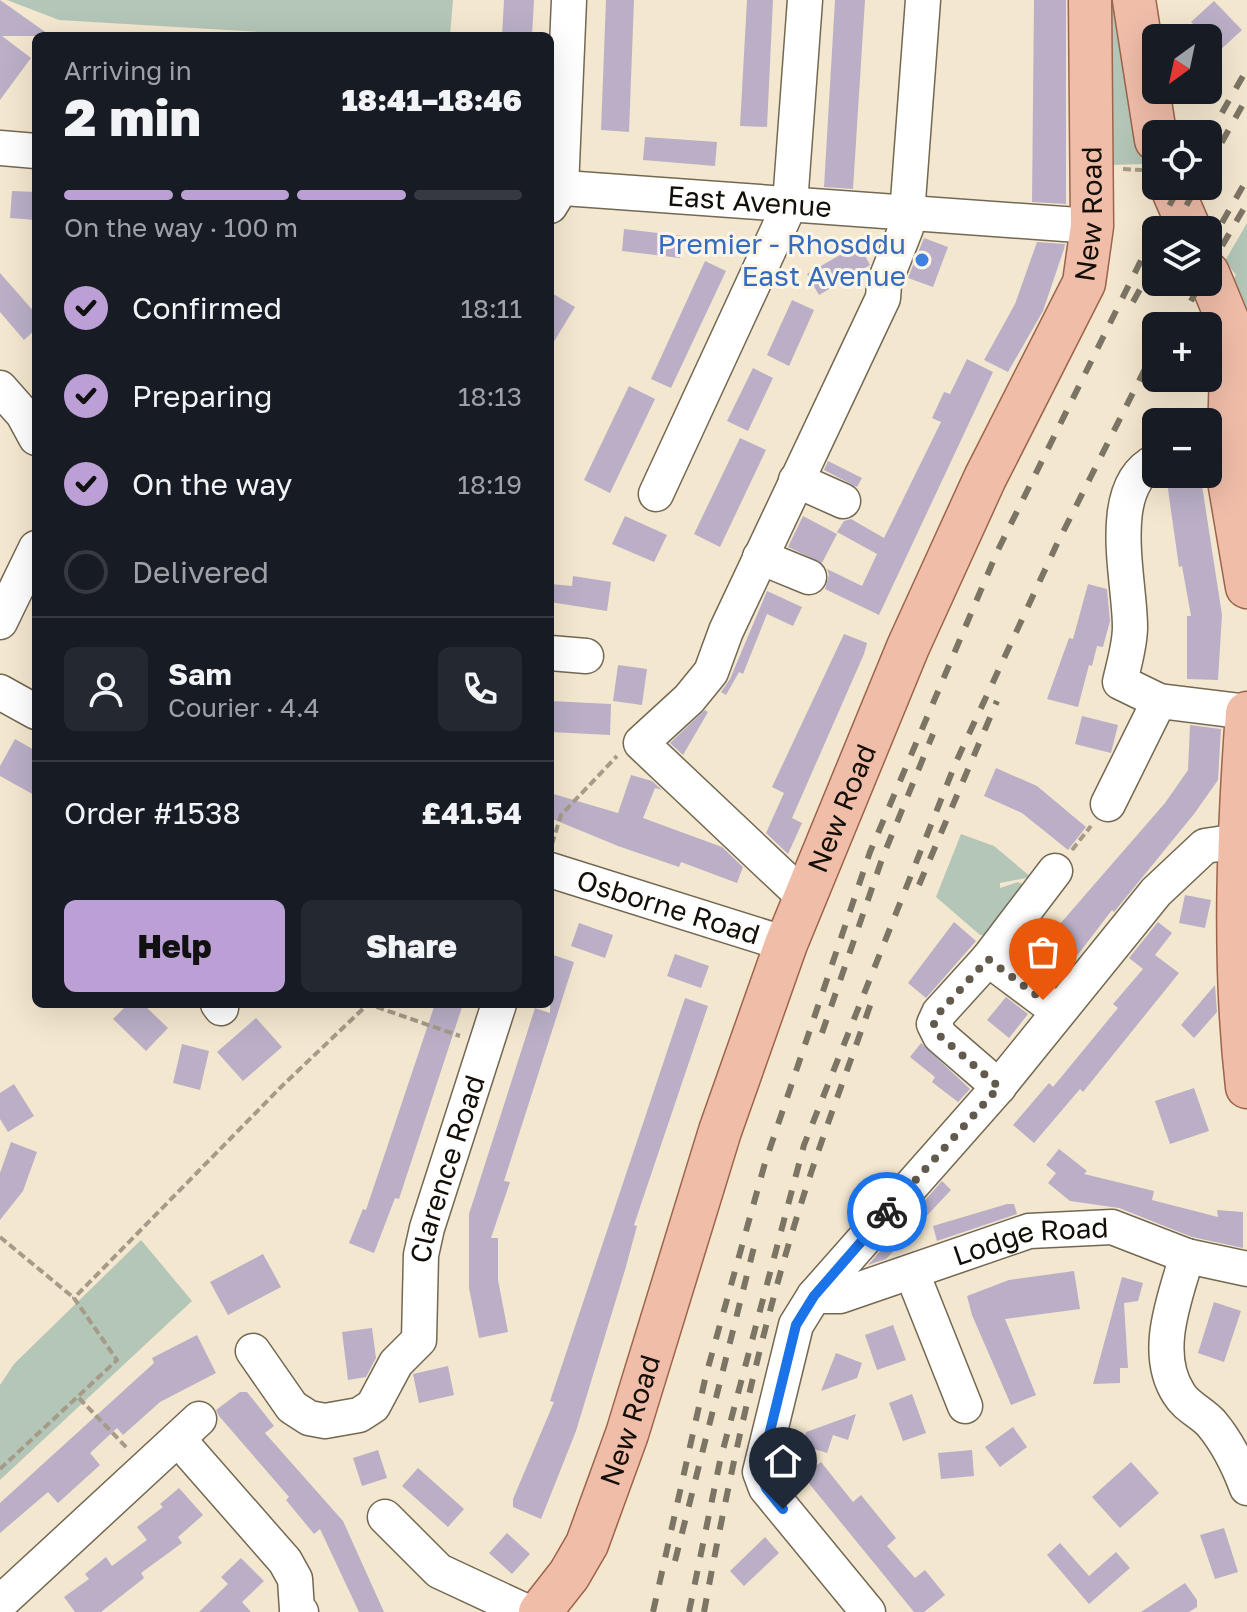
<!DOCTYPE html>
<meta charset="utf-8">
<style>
:root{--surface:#171b24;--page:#242831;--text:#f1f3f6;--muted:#9ea1a6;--line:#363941;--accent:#bb9fd5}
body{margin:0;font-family:"Golos Text",sans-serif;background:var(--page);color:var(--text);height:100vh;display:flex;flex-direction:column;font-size:30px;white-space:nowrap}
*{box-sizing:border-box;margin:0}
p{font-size:26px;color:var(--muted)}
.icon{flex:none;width:44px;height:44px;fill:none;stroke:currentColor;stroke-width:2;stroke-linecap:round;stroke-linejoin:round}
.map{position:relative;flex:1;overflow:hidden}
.side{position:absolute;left:32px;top:32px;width:522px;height:976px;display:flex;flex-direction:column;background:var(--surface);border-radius:12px;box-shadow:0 8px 32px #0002}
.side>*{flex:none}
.needle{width:52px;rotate:213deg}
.buttons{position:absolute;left:1142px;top:24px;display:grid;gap:16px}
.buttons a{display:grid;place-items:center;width:80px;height:80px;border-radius:12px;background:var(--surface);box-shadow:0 8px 32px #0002;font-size:40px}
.pin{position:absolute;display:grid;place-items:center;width:68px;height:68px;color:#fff;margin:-82px -34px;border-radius:50% 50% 50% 0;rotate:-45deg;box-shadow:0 0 8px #0007}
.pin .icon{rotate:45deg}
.courier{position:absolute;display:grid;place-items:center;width:80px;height:80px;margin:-40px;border:6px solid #1a73e8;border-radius:50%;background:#fff;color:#222;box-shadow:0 2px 10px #0007}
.summary em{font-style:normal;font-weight:800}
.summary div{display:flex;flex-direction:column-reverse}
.summary{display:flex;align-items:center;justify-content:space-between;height:136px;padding:0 32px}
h1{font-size:52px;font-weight:800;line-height:60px}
.bar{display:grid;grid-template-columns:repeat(4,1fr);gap:12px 8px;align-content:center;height:96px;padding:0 32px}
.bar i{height:10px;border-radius:6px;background:var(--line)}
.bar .active{background:var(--accent)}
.bar p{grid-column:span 4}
.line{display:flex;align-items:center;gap:20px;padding:0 32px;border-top:2px solid var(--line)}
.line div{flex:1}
.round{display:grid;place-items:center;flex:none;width:84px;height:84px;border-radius:12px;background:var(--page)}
ol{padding:0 32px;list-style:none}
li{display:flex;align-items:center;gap:24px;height:88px}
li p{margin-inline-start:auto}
li .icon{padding:8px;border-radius:50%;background:var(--accent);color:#111;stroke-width:4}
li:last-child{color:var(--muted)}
li i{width:44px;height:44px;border:4px solid var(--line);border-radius:50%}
.cta{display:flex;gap:16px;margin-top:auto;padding:16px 32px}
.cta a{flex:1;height:92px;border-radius:12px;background:var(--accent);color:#111;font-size:32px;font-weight:800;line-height:92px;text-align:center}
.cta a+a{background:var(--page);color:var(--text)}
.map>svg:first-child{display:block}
.green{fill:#b4c6b7}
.building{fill:#baafc7}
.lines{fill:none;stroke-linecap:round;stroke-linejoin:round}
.minor-casing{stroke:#736852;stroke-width:37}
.major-casing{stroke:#9c644b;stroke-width:45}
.path{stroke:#a59b88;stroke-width:4;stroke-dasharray:8 4;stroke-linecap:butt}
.minor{stroke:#fff;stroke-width:34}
.major{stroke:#f0bda9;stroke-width:42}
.rail{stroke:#7c7464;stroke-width:6;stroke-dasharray:14 14;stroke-linecap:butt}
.done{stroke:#625b4d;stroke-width:8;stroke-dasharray:0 14.4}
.route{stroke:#1a73e8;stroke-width:10}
.shop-dot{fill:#3f7fe0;stroke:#fdf5e7;stroke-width:3}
.labels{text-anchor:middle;stroke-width:6;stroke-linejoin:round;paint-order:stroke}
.street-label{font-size:28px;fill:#130f07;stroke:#fdf5e7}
.shop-label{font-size:28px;fill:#366cbe;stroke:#fdf5e7;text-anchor:end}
</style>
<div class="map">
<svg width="1247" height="1612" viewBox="0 0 1247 1612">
<rect width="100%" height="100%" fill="#f4e7cf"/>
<g class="green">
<polygon points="7,0 453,0 450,36 325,36 59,20"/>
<polygon points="1110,0 1128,0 1148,154 1144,164 1110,165"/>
<polygon points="1247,223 1247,491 1228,288 1236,275 1225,261"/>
<polygon points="961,834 994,846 1031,877 1000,883 1000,888 1018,882 1030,888 991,936 980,935 936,897"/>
<polygon points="141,1240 192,1301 0,1480 0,1385 14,1364"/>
</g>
<g class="building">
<polygon points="0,0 51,36 2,36 31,58 0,100"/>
<polygon points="504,0 534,0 532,36 502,36"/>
<polygon points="606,0 634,0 629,132 601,130"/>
<polygon points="747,0 773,0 767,127 740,126"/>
<polygon points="835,0 865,0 853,189 824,187"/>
<polygon points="1034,0 1066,0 1066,204 1032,202"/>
<polygon points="1214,1 1242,30 1218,52 1191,22"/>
<polygon points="645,137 717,142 715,166 643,160"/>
<polygon points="12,191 36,192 36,220 10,218"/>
<polygon points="624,229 683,236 680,258 622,251"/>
<polygon points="924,238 948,247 933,287 908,278"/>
<polygon points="1037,242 1065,244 1064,249 1043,311 1008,372 984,360 1015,304"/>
<polygon points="859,244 870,265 819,295 807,274"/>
<polygon points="705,261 726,271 671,388 651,379"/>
<polygon points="0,273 36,314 36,329 24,340 0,312"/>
<polygon points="550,292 575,307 550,348"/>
<polygon points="792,300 814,310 789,366 767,355"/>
<polygon points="967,359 993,372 879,615 825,589 829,575 827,569 862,586 877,554 837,532 844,521 851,519 884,538 941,422 932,418 944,392 950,394"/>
<polygon points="753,368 773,378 748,431 727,421"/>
<polygon points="629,386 655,399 610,493 584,480"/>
<polygon points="740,438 766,450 720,547 694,534"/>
<polygon points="828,461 862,478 857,487 824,470"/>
<polygon points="1201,479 1222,615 1218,680 1187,679 1187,616 1191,616 1182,566 1179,567 1167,482"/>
<polygon points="625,516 667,535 654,562 612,544"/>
<polygon points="803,516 837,534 822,563 788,547"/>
<polygon points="573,576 611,582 607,611 550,602 550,584 572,586"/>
<polygon points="1088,584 1107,589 1110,621 1103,647 1097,646 1092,666 1089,665 1078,707 1047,699 1069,638 1073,639"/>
<polygon points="767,591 802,607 793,626 767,614 743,674 739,672 726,695 721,692 730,679"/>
<polygon points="844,634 867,643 864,654 792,818 802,823 788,854 766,833 784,793 772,787"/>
<polygon points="618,665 647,669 642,705 613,701"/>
<polygon points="550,701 611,704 610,735 550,732"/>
<polygon points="705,710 708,712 683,755 670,743"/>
<polygon points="1082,716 1118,725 1111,753 1075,744"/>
<polygon points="1190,725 1221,729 1218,780 1194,814 1114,912 1112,910 1060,978 1033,955 1165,803 1188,770"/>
<polygon points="15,739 36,751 36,796 0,776 0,766"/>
<polygon points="996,768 1037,786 1086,827 1068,850 1022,813 984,796"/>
<polygon points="631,775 652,781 662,790 655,788 643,818 722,847 743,867 737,883 681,862 679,867 618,846 550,818 550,793 618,813"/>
<polygon points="1185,895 1211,900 1205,928 1179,923"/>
<polygon points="954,922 976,941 926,998 908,983"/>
<polygon points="1158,922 1172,933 1155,955 1179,973 1083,1092 1080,1089 1034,1143 1013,1125 1049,1083 1053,1087 1118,1008 1113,1004 1143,969 1129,958"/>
<polygon points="579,923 613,935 605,958 571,946"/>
<polygon points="550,954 574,962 504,1181 510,1182 491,1238 498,1238 498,1280 508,1332 479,1338 469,1288 469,1214 535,1008 550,1013"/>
<polygon points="675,954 709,966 701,988 667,976"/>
<polygon points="1215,985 1217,1012 1194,1038 1181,1025"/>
<polygon points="1006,997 1028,1014 1009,1038 987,1020"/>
<polygon points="685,998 708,1006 634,1225 637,1226 625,1270 576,1431 541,1519 513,1507 513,1499 554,1402 550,1401"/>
<polygon points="128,1004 143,1004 168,1028 146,1051 113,1019"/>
<polygon points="435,1004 463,1004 399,1199 395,1198 374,1253 349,1243 363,1209 366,1210"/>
<polygon points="256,1018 282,1047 243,1081 217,1052"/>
<polygon points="921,1043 970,1089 958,1102 932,1082 935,1077 910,1057"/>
<polygon points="182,1044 209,1051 200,1090 173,1083"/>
<polygon points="14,1084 34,1116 8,1132 0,1119 0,1093"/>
<polygon points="1194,1088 1209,1131 1170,1144 1155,1101"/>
<polygon points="11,1142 37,1152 23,1191 0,1220 0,1173"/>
<polygon points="1059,1149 1087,1171 1084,1174 1154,1191 1152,1200 1218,1217 1217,1210 1243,1212 1243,1248 1192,1237 1119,1208 1070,1201 1048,1183 1056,1173 1046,1165"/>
<polygon points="942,1181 951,1190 886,1259 868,1265"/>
<polygon points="1007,1204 1014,1204 1017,1214 937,1241 933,1226"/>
<polygon points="263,1254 281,1287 228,1315 210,1282"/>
<polygon points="1074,1271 1080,1309 1005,1319 1036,1395 1011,1405 972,1315 967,1296 1009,1280"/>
<polygon points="1122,1277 1143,1283 1138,1301 1124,1303 1128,1368 1120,1368 1120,1383 1093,1384"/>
<polygon points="1214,1302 1241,1311 1224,1362 1198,1353"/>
<polygon points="893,1325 906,1360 877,1370 865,1335"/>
<polygon points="372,1328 376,1358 366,1377 348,1380 342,1332"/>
<polygon points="197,1335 216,1373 160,1402 123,1435 117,1428 90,1453 100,1465 58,1503 48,1492 0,1533 0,1503 154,1363 152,1358"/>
<polygon points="836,1353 862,1363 857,1378 821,1391"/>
<polygon points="448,1366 454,1395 419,1403 413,1374"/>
<polygon points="240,1392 247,1392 274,1426 265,1433 343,1521 384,1612 359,1612 320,1529 314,1534 286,1500 289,1497 219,1416 216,1410"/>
<polygon points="912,1394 926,1433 903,1441 889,1403"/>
<polygon points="856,1414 848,1440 833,1435 827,1453 802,1445 806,1432"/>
<polygon points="1013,1427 1027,1447 1000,1467 985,1447"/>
<polygon points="378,1450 387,1478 362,1486 353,1458"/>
<polygon points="972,1450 974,1476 941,1479 938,1453"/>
<polygon points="821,1462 853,1502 861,1495 896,1538 887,1546 915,1578 925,1570 945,1595 924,1612 914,1612 803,1476"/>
<polygon points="1131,1462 1159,1493 1120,1528 1092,1497"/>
<polygon points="418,1468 464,1509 448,1527 402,1486"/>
<polygon points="179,1488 203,1515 178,1537 182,1543 141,1573 144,1578 101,1612 75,1612 64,1597 89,1579 85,1574 106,1557 112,1566 147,1540 137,1527 163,1507 160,1504"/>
<polygon points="1224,1528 1238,1572 1215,1579 1200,1535"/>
<polygon points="507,1533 530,1554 512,1574 489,1553"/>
<polygon points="765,1537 779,1553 744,1586 730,1571"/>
<polygon points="1060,1543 1089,1576 1116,1552 1130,1568 1089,1604 1047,1555"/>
<polygon points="241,1558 264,1581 242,1602 251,1612 199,1612 228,1584 221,1577"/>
<polygon points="1185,1583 1197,1600 1197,1607 1189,1612 1141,1612"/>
</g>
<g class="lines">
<g class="minor-casing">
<g id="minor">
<polyline points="0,148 36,151"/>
<path id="s1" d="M550 187 1092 226"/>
<polyline points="550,206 561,188 569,0"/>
<polyline points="0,388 23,414 36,438"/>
<path d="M1156 461C1104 487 1130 579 1130 627 1130 645 1124 664 1120 682L1159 701 1247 712"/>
<polyline points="796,480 843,501"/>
<polyline points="656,494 790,204 805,0"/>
<polyline points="760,557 809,577"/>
<polyline points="0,622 36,548"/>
<polyline points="550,653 586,656"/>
<polyline points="0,692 36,712"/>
<polyline points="1108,804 1159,701"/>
<path id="s2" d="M550 870 786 944"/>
<polyline points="805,898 641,743 689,699 711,672 726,631 883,298 884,284 906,228 923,0"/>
<polyline points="988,959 1043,1000"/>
<polyline points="218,1004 221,1008"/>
<polyline points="999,1087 940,1036 934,1024 939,1013 988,959 1055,871"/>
<path d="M1187 1256C1175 1298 1152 1353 1179 1394 1186 1406 1202 1413 1211 1423 1228 1443 1238 1464 1247 1488"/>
<polyline points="912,1273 965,1406"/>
<path id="s3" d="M814 1296H840L1029 1231 1112 1227 1187 1256 1247 1269"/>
<path id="s4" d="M253 1351 292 1407 309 1418 325 1421 359 1415 373 1406 396 1363 419 1340 421 1255 427 1228 499 1004"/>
<polyline points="178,1439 285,1561 295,1579 297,1610 301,1612"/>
<polyline points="385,1517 439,1571 527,1612"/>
<polyline points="0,1603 199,1419"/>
<polyline points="868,1612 766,1488 760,1472 796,1325 814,1296 995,1091 1156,892 1205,846 1238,841"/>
</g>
</g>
<g class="major-casing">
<g id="major">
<polyline points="1134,0 1156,140"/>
<polyline points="1171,186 1190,230"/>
<polyline points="1208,273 1232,331 1228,475 1247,587"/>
<path d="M1247 713C1238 838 1233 963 1247 1087"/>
<path id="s5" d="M540 1612 569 1575 587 1544 627 1434 720 1131 786 944 908 647 985 478 1084 283 1092 226 1090 0"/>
</g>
</g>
<g class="path">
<polyline points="1123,169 1142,170"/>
<polyline points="552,844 561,815 617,756"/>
<polyline points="1072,850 1091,826"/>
<polyline points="0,1237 74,1298"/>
<polyline points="79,1398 128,1449"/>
<polyline points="0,1469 117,1360 74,1298 282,1086 368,1004 460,1036"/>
</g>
<use href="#minor" class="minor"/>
<use href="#major" class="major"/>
<g class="rail">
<polyline points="1208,137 1247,69"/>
<polyline points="1208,167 1247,97"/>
<polyline points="1156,230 1180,186"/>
<polyline points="1173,230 1197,186"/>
<polyline points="1208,247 1247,179"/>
<polyline points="1208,270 1247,203"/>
<polyline points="1133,302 1156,260"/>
<polyline points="1178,326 1201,282"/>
<polyline points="919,885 997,701"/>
<polyline points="822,1033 882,859 933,734"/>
<polyline points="675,1561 756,1239"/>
<polyline points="653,1612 706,1375 765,1163 870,852 997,552 1156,230"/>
<polyline points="689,1612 720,1461 804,1145 956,762 1056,546 1156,347"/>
<path d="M704 1612C731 1466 764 1314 811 1173 830 1115 852 1058 872 1000"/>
</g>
</g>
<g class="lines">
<polyline class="done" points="887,1212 999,1087 940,1036 934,1024 939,1013 988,959 1043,1000"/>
<polyline class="route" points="783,1509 766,1488 760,1472 796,1325 814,1296 887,1212"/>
</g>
<circle class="shop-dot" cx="922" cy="260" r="8"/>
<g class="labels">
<g class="street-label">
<text dy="10" stroke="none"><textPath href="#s1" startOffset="200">East Avenue</textPath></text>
<text dy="10" stroke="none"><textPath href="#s5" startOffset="1510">New Road</textPath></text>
<text dy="10" stroke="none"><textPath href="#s5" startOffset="862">New Road</textPath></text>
<text dy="10" stroke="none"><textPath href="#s2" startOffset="124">Osborne Road</textPath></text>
<text dy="10" stroke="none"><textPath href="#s4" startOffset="412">Clarence Road</textPath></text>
<text dy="10" stroke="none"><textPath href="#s3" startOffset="226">Lodge Road</textPath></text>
<text dy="10" stroke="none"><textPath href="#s5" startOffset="214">New Road</textPath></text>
</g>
<g class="shop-label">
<text x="906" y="254">Premier - Rhosddu<tspan x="906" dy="32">East Avenue</tspan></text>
</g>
</g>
</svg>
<div class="buttons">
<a><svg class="needle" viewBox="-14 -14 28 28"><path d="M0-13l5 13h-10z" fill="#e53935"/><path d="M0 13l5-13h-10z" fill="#9ea1a6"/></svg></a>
<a><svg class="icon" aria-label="locate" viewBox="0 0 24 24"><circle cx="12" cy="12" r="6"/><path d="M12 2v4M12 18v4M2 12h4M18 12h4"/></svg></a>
<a><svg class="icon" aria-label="layers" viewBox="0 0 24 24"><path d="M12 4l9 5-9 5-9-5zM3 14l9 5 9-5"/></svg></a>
<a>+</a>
<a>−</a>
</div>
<div class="pin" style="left:1043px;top:1000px;background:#ea580c"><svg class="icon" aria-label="bag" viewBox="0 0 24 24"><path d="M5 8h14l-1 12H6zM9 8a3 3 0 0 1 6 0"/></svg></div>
<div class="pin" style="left:783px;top:1509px;background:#1f2937"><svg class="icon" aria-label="home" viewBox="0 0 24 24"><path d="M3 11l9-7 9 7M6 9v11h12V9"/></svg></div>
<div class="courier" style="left:887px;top:1212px"><svg class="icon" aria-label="bike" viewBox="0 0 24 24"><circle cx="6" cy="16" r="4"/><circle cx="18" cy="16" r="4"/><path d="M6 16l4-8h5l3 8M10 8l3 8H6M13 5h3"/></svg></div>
<section class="side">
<div class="summary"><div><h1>2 min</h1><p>Arriving in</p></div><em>18:41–18:46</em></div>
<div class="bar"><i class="active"></i><i class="active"></i><i class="active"></i><i></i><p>On the way · 100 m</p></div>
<ol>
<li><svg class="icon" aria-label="check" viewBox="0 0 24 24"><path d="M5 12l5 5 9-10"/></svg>Confirmed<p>18:11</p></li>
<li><svg class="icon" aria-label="check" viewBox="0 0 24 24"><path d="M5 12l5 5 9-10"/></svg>Preparing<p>18:13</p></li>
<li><svg class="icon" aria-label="check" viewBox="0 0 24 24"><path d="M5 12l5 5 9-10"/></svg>On the way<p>18:19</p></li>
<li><i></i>Delivered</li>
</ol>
<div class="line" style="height:144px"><a class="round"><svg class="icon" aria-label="person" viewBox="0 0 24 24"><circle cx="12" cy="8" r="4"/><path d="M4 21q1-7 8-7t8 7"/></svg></a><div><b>Sam</b><p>Courier · 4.4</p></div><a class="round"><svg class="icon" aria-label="phone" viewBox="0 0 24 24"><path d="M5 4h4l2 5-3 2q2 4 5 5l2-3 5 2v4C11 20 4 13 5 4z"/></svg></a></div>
<div class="line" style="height:104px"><div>Order #1538</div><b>£41.54</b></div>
<div class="cta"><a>Help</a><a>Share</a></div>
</section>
</div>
